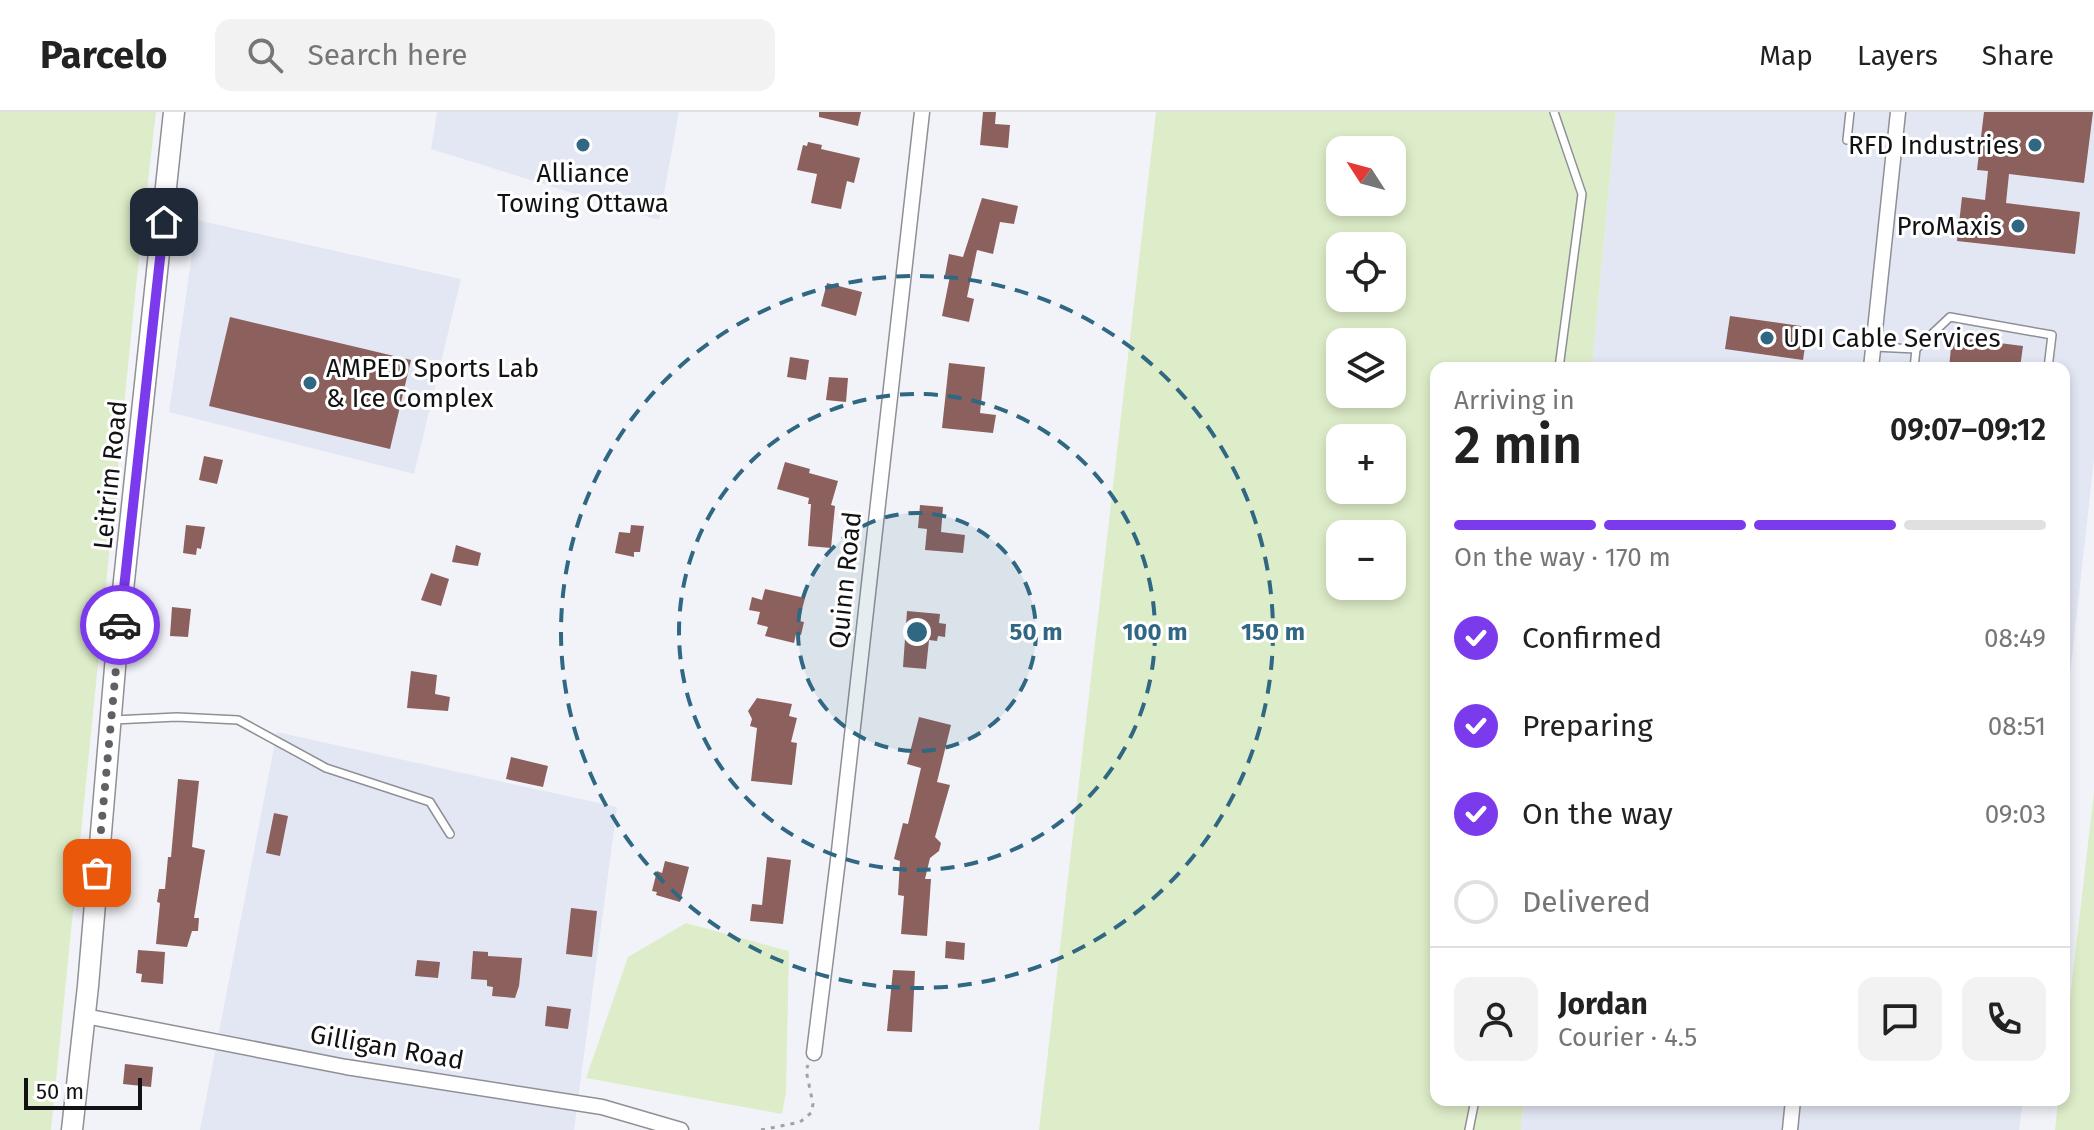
<!DOCTYPE html>
<meta charset="utf-8">
<style>
:root{--surface:#fff;--page:#f2f2f2;--text:#222;--muted:#767676;--line:#e0e0e0;--accent:#7c3aed}
body{margin:0;font-family:"Fira Sans",sans-serif;background:var(--page);color:var(--text);height:100vh;display:flex;flex-direction:column;font-size:30px;white-space:nowrap}
*{box-sizing:border-box;margin:0}
p{font-size:26px;color:var(--muted)}
.icon{flex:none;width:44px;height:44px;fill:none;stroke:currentColor;stroke-width:2;stroke-linecap:round;stroke-linejoin:round}
.map{position:relative;flex:1;overflow:hidden}
.side{position:absolute;left:1430px;top:250px;width:640px;height:744px;display:flex;flex-direction:column;background:var(--surface);border-radius:16px;box-shadow:0 4px 12px #0003}
.side>*{flex:none}
.needle{width:52px;rotate:306deg}
.controls{position:absolute;left:1326px;top:24px;display:grid;gap:16px}
.controls a{display:grid;place-items:center;width:80px;height:80px;border-radius:16px;background:var(--surface);box-shadow:0 4px 12px #0003;font-size:40px}
.scale{position:absolute;left:24px;bottom:20px;width:118px;box-sizing:border-box;padding-left:8px;border:4px solid #121214;border-top:0;font-size:22px;line-height:28px;white-space:nowrap;color:#121214;-webkit-text-stroke:6px #fff;paint-order:stroke}
.pin{position:absolute;display:grid;place-items:center;width:68px;height:68px;color:#fff;margin:-34px;border-radius:16px;box-shadow:0 4px 12px #0006}
.courier{position:absolute;display:grid;place-items:center;width:80px;height:80px;margin:-40px;border:6px solid #7c3aed;border-radius:50%;background:#fff;color:#222;box-shadow:0 2px 10px #0007}
.head em{font-style:normal;font-weight:600}
.head div{display:flex;flex-direction:column-reverse}
.head{display:flex;align-items:center;justify-content:space-between;height:136px;padding:0 24px}
h1{font-size:52px;font-weight:600;line-height:60px}
.bar{display:grid;grid-template-columns:repeat(4,1fr);gap:12px 8px;align-content:center;height:96px;padding:0 24px}
.bar i{height:10px;border-radius:6px;background:var(--line)}
.bar .current{background:var(--accent)}
.bar p{grid-column:span 4}
.line{display:flex;align-items:center;gap:20px;padding:0 24px;border-top:2px solid var(--line)}
.line div{flex:1}
.round{display:grid;place-items:center;flex:none;width:84px;height:84px;border-radius:16px;background:var(--page)}
ol{padding:0 24px;list-style:none}
li{display:flex;align-items:center;gap:24px;height:88px}
li p{margin-inline-start:auto}
li .icon{padding:8px;border-radius:50%;background:var(--accent);color:#fff;stroke-width:4}
li:last-child{color:var(--muted)}
li i{width:44px;height:44px;border:4px solid var(--line);border-radius:50%}
header{display:flex;align-items:center;gap:48px;box-sizing:border-box;height:112px;padding:0 40px;background:var(--surface);border-bottom:2px solid var(--line)}
header strong{font-size:38px}
nav{display:flex;gap:44px;margin-inline-start:auto;font-size:28px}
.search{width:560px;height:72px;background:var(--page);display:flex;align-items:center;gap:20px;box-sizing:border-box;padding:0 28px;border-radius:16px;color:var(--muted);font-size:30px}
.map>svg:first-child{display:block}
.built{fill:#e3e7f4}
.green{fill:#deedc9;fill-rule:evenodd}
.building{fill:#8c605d}
.lines{fill:none;stroke-linecap:round;stroke-linejoin:round}
.lane-casing{stroke:#8f9096;stroke-width:10}
.street-casing{stroke:#8f9096;stroke-width:17}
.secondary-casing{stroke:#8f9096;stroke-width:23}
.path{stroke:#a1a2a6;stroke-width:3;stroke-dasharray:4 6;stroke-linecap:butt}
.lane{stroke:#fff;stroke-width:7}
.street{stroke:#fff;stroke-width:14}
.secondary{stroke:#fff;stroke-width:20}
.done{stroke:#606164;stroke-width:8;stroke-dasharray:0 14.4}
.route{stroke:#7c3aed;stroke-width:10}
.ring{fill:none;stroke:#306782;stroke-width:4;stroke-dasharray:14 10}
.poi-dot{fill:#306782;stroke:#fff;stroke-width:3}
.labels{text-anchor:middle;stroke-width:6;stroke-linejoin:round;paint-order:stroke}
.poi-label{font-size:26px;fill:#121214;stroke:#fff;text-anchor:end}
.street-label{font-size:26px;fill:#121214;stroke:#fff}
.centre{fill:#306782;stroke:#fff;stroke-width:4}
.ring-label{font-size:24px;text-anchor:middle;font-weight:bold;fill:#306782;stroke:#fff;stroke-width:6;stroke-linejoin:round;paint-order:stroke}
</style>
<header>
<strong>Parcelo</strong>
<div class="search"><svg class="icon" aria-label="search" viewBox="0 0 24 24"><circle cx="10" cy="10" r="6"/><path d="M15 15l6 6"/></svg>Search here</div>
<nav><a>Map</a><a>Layers</a><a>Share</a></nav>
</header>
<div class="map">
<svg width="2094" height="1018" viewBox="0 0 2094 1018">
<rect width="100%" height="100%" fill="#f2f3f9"/>
<g class="built">
<polygon points="437,0 679,0 659,108 431,37"/>
<polygon points="1616,0 2094,0 2094,348 2064,616 2064,256 1592,256"/>
<polygon points="197,108 461,167 414,362 169,300"/>
<polygon points="277,620 617,695 574,1018 200,1018"/>
<polygon points="1524,988 2023,988 2019,1018 1521,1018"/>
</g>
<g class="green">
<polygon points="0,0 156,0 137,165 51,1018 0,1018"/>
<path d="M1156 0H1616L1592 256H1436V988H1524L1521 1018H1039ZM1340 38H1392V90H1340ZM1340 134H1392V186H1340ZM1340 230H1392V282H1340ZM1340 326H1392V378H1340ZM1340 422H1392V474H1340Z"/>
<polygon points="2094,680 2094,1018 2055,1018 2058,988 2064,988 2064,938"/>
<polygon points="686,811 789,839 786,981 782,1002 586,966 628,845"/>
</g>
<g class="building">
<polygon points="819,0 861,0 858,14 819,5"/>
<polygon points="983,0 996,0 995,12 1010,13 1008,36 980,33"/>
<polygon points="1984,0 2093,0 2084,71 2009,62 2006,91 2080,100 2075,142 1957,129 1962,85 1985,88 1988,59 1977,58"/>
<polygon points="808,30 822,33 821,37 860,46 854,71 847,69 841,97 811,91 817,62 797,58 803,33 807,34"/>
<polygon points="982,86 1018,94 1014,112 1000,110 993,142 977,138 967,185 974,187 969,210 942,204 950,164 945,163 949,142 963,145"/>
<polygon points="827,171 862,180 856,204 821,194"/>
<polygon points="1730,204 1808,215 1803,248 1725,237"/>
<polygon points="230,205 411,248 390,337 209,294"/>
<polygon points="1952,225 2023,234 2020,256 1949,256"/>
<polygon points="790,245 809,248 806,268 787,265"/>
<polygon points="949,251 985,255 980,301 996,303 993,321 942,316"/>
<polygon points="829,265 848,266 846,290 826,288"/>
<polygon points="204,344 223,348 217,372 199,368"/>
<polygon points="785,350 810,357 809,361 838,369 831,393 835,394 831,436 808,434 811,392 808,392 809,386 777,377"/>
<polygon points="920,393 943,395 941,420 965,423 963,441 925,438 927,417 918,416"/>
<polygon points="186,413 205,415 201,437 197,436 196,443 183,441"/>
<polygon points="631,413 644,414 640,440 634,440 634,445 615,441 619,420 630,421"/>
<polygon points="456,433 481,441 478,454 452,450"/>
<polygon points="431,461 449,467 441,494 421,488"/>
<polygon points="765,477 805,486 799,509 804,510 801,523 796,522 794,531 765,524 768,515 757,512 760,500 749,498 752,485 762,488"/>
<polygon points="172,495 191,497 188,525 170,524"/>
<polygon points="907,499 940,502 939,511 946,512 945,525 938,524 937,529 929,528 926,557 903,555"/>
<polygon points="411,559 437,563 435,582 450,585 448,599 407,596"/>
<polygon points="757,586 792,592 789,604 797,606 791,630 797,631 792,673 751,669 757,616 750,614 752,607 748,599"/>
<polygon points="919,605 951,613 937,670 950,673 935,725 941,731 939,739 930,746 925,767 931,767 927,824 901,822 904,784 898,783 900,749 894,747 903,711 908,712 921,656 907,652"/>
<polygon points="511,645 548,654 543,675 506,667"/>
<polygon points="178,667 199,669 192,735 205,738 194,806 199,806 198,819 192,819 187,835 156,832 160,791 157,790 159,777 165,777 168,745 171,745"/>
<polygon points="274,701 288,704 280,744 266,741"/>
<polygon points="767,745 791,748 783,812 750,809 752,792 762,793"/>
<polygon points="665,749 689,755 680,790 656,783 657,780 652,779 657,759 662,761"/>
<polygon points="571,796 597,799 592,845 566,842"/>
<polygon points="946,829 965,831 964,848 945,846"/>
<polygon points="138,838 165,840 163,872 141,870 142,862 136,861"/>
<polygon points="473,839 488,840 488,844 522,846 519,874 515,886 492,884 493,875 487,874 487,868 471,867"/>
<polygon points="417,848 440,850 438,866 415,864"/>
<polygon points="893,858 915,859 912,920 887,919"/>
<polygon points="547,894 571,897 568,917 545,914"/>
<polygon points="125,952 153,955 151,975 123,972"/>
</g>
<g class="lines">
<g class="lane-casing">
<g id="lane">
<polyline points="1554,0 1582,82 1559,256"/>
<polyline points="1847,28 1850,0"/>
<polyline points="1874,235 1916,237 1950,205 2052,223 2048,256"/>
<polyline points="1914,256 1916,237"/>
<polyline points="113,608 177,605 238,608 326,656 430,690 450,722"/>
<polyline points="1469,1018 1475,988"/>
</g>
</g>
<g class="street-casing">
<g id="street">
<polyline points="1871,256 1898,0"/>
<polyline points="85,904 346,955 602,995 681,1018"/>
<polyline points="814,941 838,748 922,0"/>
<polyline points="1790,1018 1793,988"/>
</g>
</g>
<g class="secondary-casing">
<polyline id="secondary" points="72,1018 88,874 116,544 174,0"/>
</g>
<polyline class="path" points="761,1018 800,1010 811,1001 813,992 806,958 808,953"/>
<use href="#lane" class="lane"/>
<use href="#street" class="street"/>
<use href="#secondary" class="secondary"/>
</g>
<g class="lines">
<polyline class="done" points="97,761 120,513"/>
<polyline class="route" points="120,513 164,110"/>
</g>
<circle cx="917" cy="520" r="119" fill="#306782" fill-opacity=".12"/>
<g class="ring">
<circle cx="917" cy="520" r="119"/>
<circle cx="917" cy="520" r="238"/>
<circle cx="917" cy="520" r="356"/>
</g>
<g class="poi-dot">
<circle cx="583" cy="33" r="8"/>
<circle cx="2035" cy="33" r="8"/>
<circle cx="2018" cy="114" r="8"/>
<circle cx="1767" cy="226" r="8"/>
<circle cx="310" cy="271" r="8"/>
</g>
<g class="labels">
<g class="poi-label">
<text x="2019" y="42">RFD Industries</text>
<text x="583" y="70" text-anchor="middle">Alliance<tspan x="583" dy="30">Towing Ottawa</tspan></text>
<text x="2002" y="123">ProMaxis</text>
<text x="1783" y="235" text-anchor="start">UDI Cable Services</text>
<text x="326" y="265" text-anchor="start">AMPED Sports Lab<tspan x="326" dy="30">&amp; Ice Complex</tspan></text>
</g>
<g class="street-label">
<text transform="translate(110 363) rotate(-84)" y="9">Leitrim Road</text>
<text transform="translate(845 468) rotate(-84)" y="9">Quinn Road</text>
<text transform="translate(387 935) rotate(10)" y="9">Gilligan Road</text>
</g>
</g>
<circle cx="917" cy="520" r="12" class="centre"/>
<g class="ring-label">
<text x="1036" y="528">50 m</text>
<text x="1155" y="528">100 m</text>
<text x="1273" y="528">150 m</text>
</g>
</svg>
<div class="controls">
<a><svg class="needle" viewBox="-14 -14 28 28"><path d="M0-13l5 13h-10z" fill="#e53935"/><path d="M0 13l5-13h-10z" fill="#767676"/></svg></a>
<a><svg class="icon" aria-label="locate" viewBox="0 0 24 24"><circle cx="12" cy="12" r="6"/><path d="M12 2v4M12 18v4M2 12h4M18 12h4"/></svg></a>
<a><svg class="icon" aria-label="layers" viewBox="0 0 24 24"><path d="M12 4l9 5-9 5-9-5zM3 14l9 5 9-5"/></svg></a>
<a>+</a>
<a>−</a>
</div>
<div class="scale">50 m</div>
<div class="pin" style="left:97px;top:761px;background:#ea580c"><svg class="icon" aria-label="bag" viewBox="0 0 24 24"><path d="M5 8h14l-1 12H6zM9 8a3 3 0 0 1 6 0"/></svg></div>
<div class="pin" style="left:164px;top:110px;background:#1f2937"><svg class="icon" aria-label="home" viewBox="0 0 24 24"><path d="M3 11l9-7 9 7M6 9v11h12V9"/></svg></div>
<div class="courier" style="left:120px;top:513px"><svg class="icon" aria-label="car" viewBox="0 0 24 24"><path d="M5 17H2v-5l4-1 3-4h7l3 4 3 1v5h-3M9 17h6M6 11h13"/><circle cx="7" cy="17" r="2"/><circle cx="17" cy="17" r="2"/></svg></div>
<section class="side">
<div class="head"><div><h1>2 min</h1><p>Arriving in</p></div><em>09:07–09:12</em></div>
<div class="bar"><i class="current"></i><i class="current"></i><i class="current"></i><i></i><p>On the way · 170 m</p></div>
<ol>
<li><svg class="icon" aria-label="check" viewBox="0 0 24 24"><path d="M5 12l5 5 9-10"/></svg>Confirmed<p>08:49</p></li>
<li><svg class="icon" aria-label="check" viewBox="0 0 24 24"><path d="M5 12l5 5 9-10"/></svg>Preparing<p>08:51</p></li>
<li><svg class="icon" aria-label="check" viewBox="0 0 24 24"><path d="M5 12l5 5 9-10"/></svg>On the way<p>09:03</p></li>
<li><i></i>Delivered</li>
</ol>
<div class="line" style="height:144px"><a class="round"><svg class="icon" aria-label="person" viewBox="0 0 24 24"><circle cx="12" cy="8" r="4"/><path d="M4 21q1-7 8-7t8 7"/></svg></a><div><b>Jordan</b><p>Courier · 4.5</p></div><a class="round"><svg class="icon" aria-label="chat" viewBox="0 0 24 24"><path d="M4 5h16v11H9l-5 4z"/></svg></a><a class="round"><svg class="icon" aria-label="phone" viewBox="0 0 24 24"><path d="M5 4h4l2 5-3 2q2 4 5 5l2-3 5 2v4C11 20 4 13 5 4z"/></svg></a></div>
</section>
</div>
